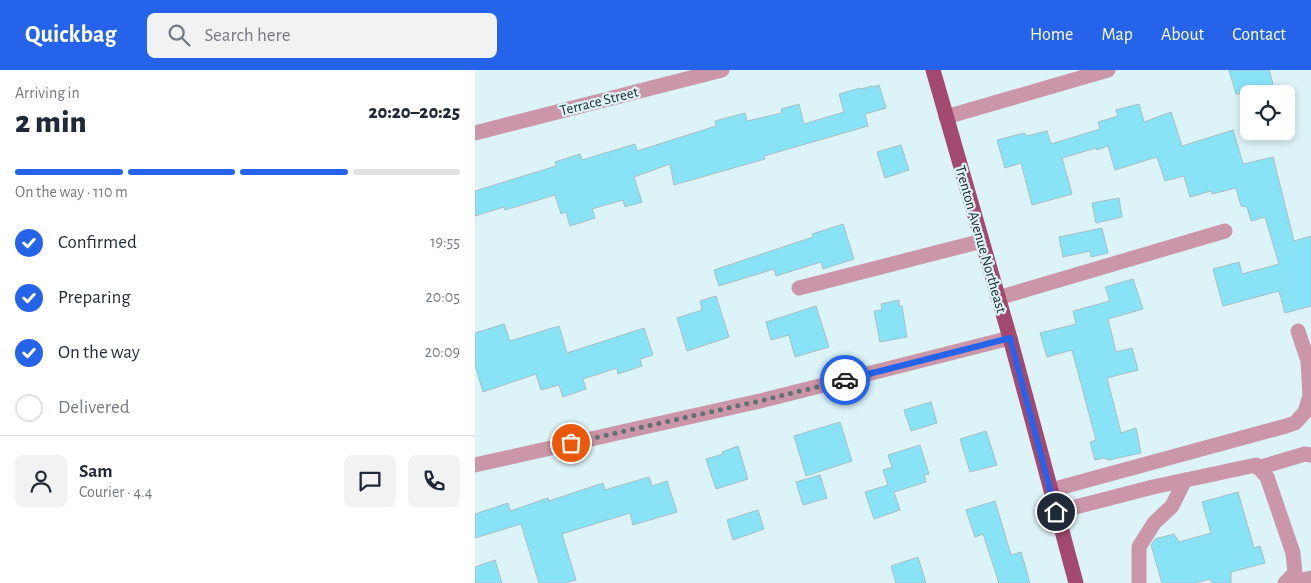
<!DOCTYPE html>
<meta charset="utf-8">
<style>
:root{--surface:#fff;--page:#f2f2f3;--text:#1f2937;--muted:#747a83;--line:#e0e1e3;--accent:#2563eb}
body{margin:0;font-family:"Alegreya Sans",sans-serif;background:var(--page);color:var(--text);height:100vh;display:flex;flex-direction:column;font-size:19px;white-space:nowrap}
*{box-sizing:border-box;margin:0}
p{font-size:16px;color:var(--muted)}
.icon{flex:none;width:28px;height:28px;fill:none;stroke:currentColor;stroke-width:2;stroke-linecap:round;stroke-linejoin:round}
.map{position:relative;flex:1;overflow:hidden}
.panel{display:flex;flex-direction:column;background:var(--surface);width:475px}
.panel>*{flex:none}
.buttons{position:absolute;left:765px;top:15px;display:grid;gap:10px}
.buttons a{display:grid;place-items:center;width:55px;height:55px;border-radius:8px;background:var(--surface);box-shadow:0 2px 8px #0003;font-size:25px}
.pin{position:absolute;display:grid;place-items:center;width:42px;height:42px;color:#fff;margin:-21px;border:2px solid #fff;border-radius:50%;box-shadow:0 1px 5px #0007}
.courier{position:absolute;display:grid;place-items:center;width:50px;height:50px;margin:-25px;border:4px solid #2563eb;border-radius:50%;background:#fff;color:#222;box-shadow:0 1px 6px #0007}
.headline em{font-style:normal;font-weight:800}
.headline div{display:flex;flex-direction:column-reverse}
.headline{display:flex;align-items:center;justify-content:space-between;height:85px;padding:0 15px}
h1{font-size:32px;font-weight:800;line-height:38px}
.bar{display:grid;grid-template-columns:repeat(4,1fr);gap:8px 5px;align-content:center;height:60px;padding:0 15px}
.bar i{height:6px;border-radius:4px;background:var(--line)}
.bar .selected{background:var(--accent)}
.bar p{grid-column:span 4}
.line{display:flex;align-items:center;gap:12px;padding:0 15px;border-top:1px solid var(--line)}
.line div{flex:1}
.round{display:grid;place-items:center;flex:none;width:52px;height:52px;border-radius:8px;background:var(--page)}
ol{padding:0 15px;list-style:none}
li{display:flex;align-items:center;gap:15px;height:55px}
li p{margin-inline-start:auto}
li .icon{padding:5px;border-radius:50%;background:var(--accent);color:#fff;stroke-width:4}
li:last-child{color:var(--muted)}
li i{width:28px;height:28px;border:2px solid var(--line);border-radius:50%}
header{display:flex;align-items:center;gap:30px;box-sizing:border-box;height:70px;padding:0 25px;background:var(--accent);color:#fff}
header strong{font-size:24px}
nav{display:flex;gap:28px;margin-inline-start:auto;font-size:18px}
.search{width:350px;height:45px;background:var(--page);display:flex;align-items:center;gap:12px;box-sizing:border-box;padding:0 18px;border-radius:8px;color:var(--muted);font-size:19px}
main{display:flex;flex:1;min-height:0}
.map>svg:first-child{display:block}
.building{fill:#89e3f7;stroke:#a8bec3}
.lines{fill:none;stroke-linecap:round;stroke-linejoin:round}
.minor{stroke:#ca96a8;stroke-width:15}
.major{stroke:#a3486e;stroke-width:15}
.done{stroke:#627073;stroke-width:5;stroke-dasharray:0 9}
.route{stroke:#2563eb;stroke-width:6}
.labels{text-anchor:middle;stroke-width:4.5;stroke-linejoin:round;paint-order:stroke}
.street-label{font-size:15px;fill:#212a2c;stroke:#dcf3f8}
</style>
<header>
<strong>Quickbag</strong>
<div class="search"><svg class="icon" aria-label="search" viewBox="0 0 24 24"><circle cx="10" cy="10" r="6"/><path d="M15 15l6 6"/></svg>Search here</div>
<nav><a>Home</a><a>Map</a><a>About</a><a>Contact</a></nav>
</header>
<main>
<section class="panel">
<div class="headline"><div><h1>2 min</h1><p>Arriving in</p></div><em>20:20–20:25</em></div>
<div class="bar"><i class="selected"></i><i class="selected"></i><i class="selected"></i><i></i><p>On the way · 110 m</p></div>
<ol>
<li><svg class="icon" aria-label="check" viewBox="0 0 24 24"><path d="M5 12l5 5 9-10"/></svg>Confirmed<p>19:55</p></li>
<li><svg class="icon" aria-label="check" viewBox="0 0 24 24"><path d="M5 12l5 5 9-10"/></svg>Preparing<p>20:05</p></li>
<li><svg class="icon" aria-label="check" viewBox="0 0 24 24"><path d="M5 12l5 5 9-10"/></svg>On the way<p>20:09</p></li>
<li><i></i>Delivered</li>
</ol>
<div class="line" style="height:90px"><a class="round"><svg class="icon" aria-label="person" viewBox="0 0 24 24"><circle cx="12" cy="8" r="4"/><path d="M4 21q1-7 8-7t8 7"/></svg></a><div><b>Sam</b><p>Courier · 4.4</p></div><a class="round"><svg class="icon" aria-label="chat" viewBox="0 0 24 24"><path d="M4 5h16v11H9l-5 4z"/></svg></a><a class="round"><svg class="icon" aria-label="phone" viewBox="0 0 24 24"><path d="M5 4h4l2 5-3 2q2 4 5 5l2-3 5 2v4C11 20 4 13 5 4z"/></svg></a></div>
</section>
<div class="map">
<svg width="836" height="513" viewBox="0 0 836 513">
<rect width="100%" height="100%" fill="#dcf3f8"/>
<g class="building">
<polygon points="754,0 794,0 801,24 761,24"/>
<polygon points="404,15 411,38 390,44 393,56 289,86 290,89 199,115 195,94 159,107 167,132 150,137 148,130 117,139 120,148 95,156 91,142 86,144 80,125 30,140 29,137 0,146 0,121 81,96 80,92 105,84 107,90 160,74 162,81 241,56 240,51 270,43 272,51 307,43 306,39 324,34 329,54 369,42 364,24 385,18 386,19 397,16 397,17"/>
<polygon points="664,34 669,52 696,42 707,76 758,60 768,94 798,87 819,171 836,166 836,236 810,243 804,221 748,236 738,199 764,192 767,204 804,194 790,147 776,151 772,137 766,136 761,118 737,124 736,121 715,127 709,106 690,111 682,87 640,100 633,76 622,80 621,78 587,88 597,124 557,135 546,93 530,98 522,70 549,63 552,66 572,61 576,74 625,59 623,52 643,46 641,40"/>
<polygon points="426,75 434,100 410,108 402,82"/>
<polygon points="644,128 647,147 621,153 617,133"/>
<polygon points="368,154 379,189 348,199 346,192 301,206 299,199 244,216 239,200 338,167 337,164"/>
<polygon points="627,158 633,183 616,187 615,181 588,187 584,167"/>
<polygon points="658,209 668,239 633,249 641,282 657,278 663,300 632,308 646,363 661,358 666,383 634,390 629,388 620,390 615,372 621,370 597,280 572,287 565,263 601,254 598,241 635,231 630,217"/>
<polygon points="241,226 254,267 212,281 202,248 227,240 225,231"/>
<polygon points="424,230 424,236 427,236 432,267 405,272 399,241 407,240 406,234"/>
<polygon points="341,236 354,277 320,287 314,265 296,270 291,252"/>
<polygon points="29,254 35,271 84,256 92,283 169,258 178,285 165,289 167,296 143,304 142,298 108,309 111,319 88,327 84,315 66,320 61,304 8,322 0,295 0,263"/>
<polygon points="456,332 462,353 436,361 429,340"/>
<polygon points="365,352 377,391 331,406 319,366"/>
<polygon points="511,361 522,395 495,402 485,369"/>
<polygon points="445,375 454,404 449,405 451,412 419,422 425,440 399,449 390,422 413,415 408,400 417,397 413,385"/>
<polygon points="263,376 273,409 241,419 231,389 248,384 247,382"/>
<polygon points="345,405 352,428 328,435 321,412"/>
<polygon points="174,407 177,416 192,411 202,442 158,455 155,443 87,464 101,510 91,513 64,513 46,454 0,468 0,444 33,433 35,441 73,428 74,431 128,413 130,420"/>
<polygon points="763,422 779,478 785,476 790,493 756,502 756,513 737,513 735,509 720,513 687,513 676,475 680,469 699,464 704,472 736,463 727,432"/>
<polygon points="520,431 536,485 546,482 555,513 524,513 508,464 500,467 491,440"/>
<polygon points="283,440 289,459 258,470 252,450"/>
<polygon points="443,487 451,513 421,513 416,496"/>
<polygon points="20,490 27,513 0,513 0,497"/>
</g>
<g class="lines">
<g class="minor">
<polyline points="471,47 633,0"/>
<polyline points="0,63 247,0"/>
<polyline points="324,218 507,171"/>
<polyline points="523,228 750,161"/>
<polyline points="0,395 289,330 535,268"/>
<polyline points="783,398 830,384 836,385"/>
<polyline points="576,420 811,356 820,353 830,342 835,325 833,291 823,261"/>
<polyline points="581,442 678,417 781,395 792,407 818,483 820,503 810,513"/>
<polyline points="664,513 664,477 679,453 697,436 710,410"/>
<polyline points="813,513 836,508"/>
</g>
<polyline class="major" points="458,0 535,268 601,513"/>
</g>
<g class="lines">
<polyline class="done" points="96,373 289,330 370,310"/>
<polyline class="route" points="370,310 535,268 581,442"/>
</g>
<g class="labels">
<g class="street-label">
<text transform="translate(124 31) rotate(-14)" y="5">Terrace Street</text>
<text transform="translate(506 169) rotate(74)" y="5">Trenton Avenue Northeast</text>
</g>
</g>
</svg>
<div class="buttons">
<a><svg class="icon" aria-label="locate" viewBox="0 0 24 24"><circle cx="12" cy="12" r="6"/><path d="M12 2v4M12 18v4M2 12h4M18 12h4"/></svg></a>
</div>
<div class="pin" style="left:96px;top:373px;background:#ea580c"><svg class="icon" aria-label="bag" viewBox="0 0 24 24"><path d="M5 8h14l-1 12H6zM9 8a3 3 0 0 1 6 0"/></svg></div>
<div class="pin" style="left:581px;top:442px;background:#1f2937"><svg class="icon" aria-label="home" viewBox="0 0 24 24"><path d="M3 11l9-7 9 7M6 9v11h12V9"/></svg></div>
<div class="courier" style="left:370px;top:310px"><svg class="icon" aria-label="car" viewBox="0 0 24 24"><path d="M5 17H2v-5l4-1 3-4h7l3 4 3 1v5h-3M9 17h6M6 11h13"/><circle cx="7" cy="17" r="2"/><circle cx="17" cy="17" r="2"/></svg></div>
</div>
</main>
